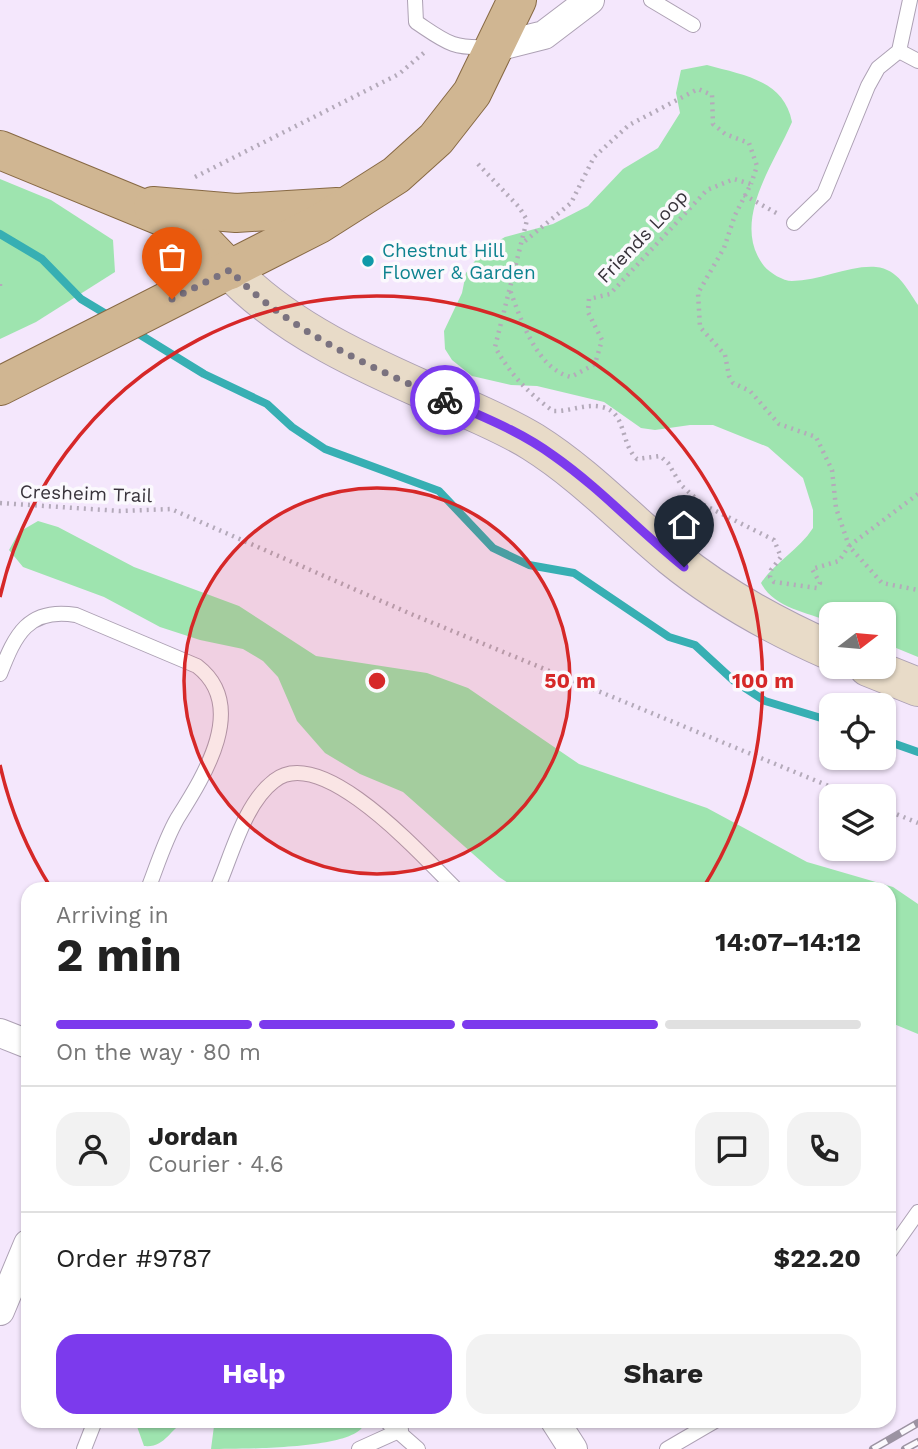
<!DOCTYPE html>
<meta charset="utf-8">
<style>
:root{--surface:#fff;--page:#f2f2f2;--text:#222;--muted:#767676;--line:#e0e0e0;--accent:#7c3aed}
body{margin:0;font-family:"Work Sans",sans-serif;background:var(--page);color:var(--text);height:100vh;display:flex;flex-direction:column;font-size:26px;white-space:nowrap}
*{box-sizing:border-box;margin:0}
p{font-size:23px;color:var(--muted)}
.icon{flex:none;width:38px;height:38px;fill:none;stroke:currentColor;stroke-width:2;stroke-linecap:round;stroke-linejoin:round}
.map{position:relative;flex:1;overflow:hidden}
.panel{position:absolute;left:21px;top:882px;width:875px;height:546px;display:flex;flex-direction:column;background:var(--surface);border-radius:21px;box-shadow:0 2px 5px #0004}
.panel>*{flex:none}
.needle{width:46px;rotate:74deg}
.tools{position:absolute;left:819px;top:602px;display:grid;gap:14px}
.tools a{display:grid;place-items:center;width:77px;height:77px;border-radius:14px;background:var(--surface);box-shadow:0 2px 5px #0004;font-size:35px}
.pin{position:absolute;display:grid;place-items:center;width:60px;height:60px;color:#fff;margin:-72px -30px;border-radius:50% 50% 50% 0;rotate:-45deg;box-shadow:0 0 7px #0007}
.pin .icon{rotate:45deg}
.courier{position:absolute;display:grid;place-items:center;width:70px;height:70px;margin:-35px;border:5px solid #7c3aed;border-radius:50%;background:#fff;color:#222;box-shadow:0 2px 9px #0007}
.summary em{font-style:normal;font-weight:700}
.summary div{display:flex;flex-direction:column-reverse}
.summary{display:flex;align-items:center;justify-content:space-between;height:119px;padding:0 35px}
h1{font-size:46px;font-weight:700;line-height:52px}
.bar{display:grid;grid-template-columns:repeat(4,1fr);gap:10px 7px;align-content:center;height:84px;padding:0 35px}
.bar i{height:9px;border-radius:5px;background:var(--line)}
.bar .active{background:var(--accent)}
.bar p{grid-column:span 4}
.line{display:flex;align-items:center;gap:18px;padding:0 35px;border-top:2px solid var(--line)}
.line div{flex:1}
.round{display:grid;place-items:center;flex:none;width:74px;height:74px;border-radius:21px;background:var(--page)}
.cta{display:flex;gap:14px;margin-top:auto;padding:14px 35px}
.cta a{flex:1;height:80px;border-radius:21px;background:var(--accent);color:#fff;font-size:28px;font-weight:700;line-height:80px;text-align:center}
.cta a+a{background:var(--page);color:var(--text)}
.map>svg:first-child{display:block}
.green{fill:#9ee4af}
.lines{fill:none;stroke-linecap:round;stroke-linejoin:round}
.stream{stroke:#37afb3;stroke-width:8}
.lane-casing{stroke:#ada1b4;stroke-width:16}
.street-casing{stroke:#ada1b4;stroke-width:30}
.secondary-casing{stroke:#ada1b4;stroke-width:40}
.primary-casing{stroke:#876944;stroke-width:40}
.path{stroke:#b4aaba;stroke-width:4.5;stroke-dasharray:2 5;stroke-linecap:butt}
.lane{stroke:#fff;stroke-width:14}
.street{stroke:#fff;stroke-width:28}
.secondary{stroke:#e8dbc8;stroke-width:38}
.primary{stroke:#d0b692;stroke-width:38}
.rail-casing{stroke:#9c93a2;stroke-width:8}
.rail{stroke:#fbf9fd;stroke-width:5;stroke-dasharray:16;stroke-linecap:butt}
.done{stroke:#7a727f;stroke-width:7;stroke-dasharray:0 12.6}
.route{stroke:#7c3aed;stroke-width:9}
.ring{fill:none;stroke:#d62828;stroke-width:3.5}
.culture-dot{fill:#0f9aa8;stroke:#fbf9fd;stroke-width:2.5}
.labels{text-anchor:middle;stroke-width:7;stroke-linejoin:round;paint-order:stroke}
.street-label{font-size:19px;fill:#38333b;stroke:#fbf9fd}
.culture-label{font-size:19px;fill:#0d838f;stroke:#fbf9fd;text-anchor:start}
.centre{fill:#d62828;stroke:#fbf9fd;stroke-width:3.5}
.ring-label{font-size:21px;text-anchor:middle;font-weight:bold;fill:#d62828;stroke:#fbf9fd;stroke-width:7;stroke-linejoin:round;paint-order:stroke}
</style>
<div class="map">
<svg width="918" height="1449" viewBox="0 0 918 1449">
<rect width="100%" height="100%" fill="#f4e7fc"/>
<g class="green">
<path d="M707 65C743 75 784 80 792 122 774 164 730 222 764 266 770 273 783 281 792 281 820 281 849 265 876 267 898 269 907 289 918 305V657L884 643V614H831V622C806 612 774 608 761 583 775 562 799 550 813 528V510L803 478 768 447 713 425H690L655 430 641 428 604 402 537 386 511 385 472 376 452 360 445 349 444 331 462 293 466 273 483 250 505 237 553 224 588 206 623 169 658 148 680 113 676 93 681 70Z"/>
<polygon points="0,179 51,200 113,240 115,272 36,322 0,339"/>
<polygon points="38,521 58,527 134,567 239,606 316,656 427,673 468,688 579,764 707,808 807,862 893,887 918,904 918,1034 889,1022 889,889 517,889 499,877 403,792 360,774 325,753 297,721 278,677 263,661 243,649 200,640 160,627 104,597 23,567 9,550 19,532"/>
<path d="M135 1421H186C169 1429 166 1448 144 1446Z"/>
<path d="M210 1421H361L363 1426C352 1449 242 1449 211 1449L214 1426Z"/>
</g>
<g class="lines">
<g class="stream">
<polyline points="0,234 42,259 81,299 111,317"/>
<polyline points="134,331 204,374 267,404 292,427 325,449 439,491 493,548 529,565 574,573 669,637 695,645 734,681 765,701 831,721"/>
<polyline points="884,740 918,752"/>
</g>
<g class="lane-casing">
<g id="lane">
<path d="M415 0 416 22C446 42 452 49 489 47"/>
<polyline points="651,0 693,25"/>
<polyline points="899,51 918,61"/>
<polyline points="794,223 824,194 868,86 878,68 899,51 910,0"/>
<path d="M0 674C15 635 28 607 76 615L197 666C249 706 204 776 177 819 165 840 157 866 148 889"/>
<path d="M217 889C232 855 244 804 274 781 322 742 424 858 456 889"/>
<polyline points="889,1253 918,1212"/>
<polyline points="386,1421 418,1449"/>
<polyline points="84,1449 95,1421"/>
<polyline points="359,1449 401,1430"/>
<polyline points="667,1449 715,1421"/>
</g>
</g>
<g class="street-casing">
<g id="street">
<polyline points="496,47 544,35 590,0"/>
<polyline points="0,1033 28,1044"/>
<polyline points="0,1311 28,1244"/>
<polyline points="555,1421 573,1449"/>
</g>
</g>
<g class="secondary-casing">
<g id="secondary">
<path d="M230 270C285 329 369 366 442 398 473 412 504 424 533 442 584 474 625 518 672 557 720 596 774 626 831 651"/>
<polyline points="868,667 918,687"/>
</g>
</g>
<g class="primary-casing">
<g id="primary">
<polyline points="0,150 173,221 205,244 230,270"/>
<polyline points="153,206 236,213 337,207"/>
<polyline points="0,386 319,224 396,175 436,139 472,93 517,0"/>
</g>
</g>
<g class="path">
<path d="M478 164 519 207 527 220 495 347C511 375 527 392 553 411 569 412 586 403 602 407 627 412 620 444 637 459L660 456 668 463 681 485 702 504 774 540 781 557 771 570 770 577 774 582 817 588 820 583 812 569 839 561 849 546 836 508 832 470 816 437 779 424 750 391 733 383 729 376 725 355 700 327 698 293 724 248 735 215 751 184 734 179 707 190 610 294 589 299 588 312 602 340 595 364 571 377C537 369 521 320 510 290"/>
<polyline points="195,177 399,74 426,51"/>
<polyline points="744,195 778,214"/>
<polyline points="525,241 571,203 594,157 629,125 698,89 712,95 713,124 725,134 749,143 757,166 751,184"/>
<polyline points="0,284 0,291"/>
<polyline points="918,494 849,546 882,583 918,590"/>
<polyline points="0,503 120,511 171,509 411,614 853,796"/>
<polyline points="884,809 918,823"/>
</g>
<use href="#lane" class="lane"/>
<use href="#street" class="street"/>
<use href="#secondary" class="secondary"/>
<use href="#primary" class="primary"/>
<g class="rail-casing">
<g id="rail">
<polyline points="873,1449 918,1423"/>
<polyline points="905,1449 918,1442"/>
</g>
</g>
<use href="#rail" class="rail"/>
</g>
<g class="lines">
<path class="done" d="M172 299 230 270C286 330 371 367 445 400"/>
<path class="route" d="M445 400C483 417 520 431 554 456 601 489 639 531 684 567"/>
</g>
<circle cx="377" cy="681" r="193" fill="#d62828" fill-opacity=".12"/>
<g class="ring">
<circle cx="377" cy="681" r="193"/>
<path d="M51 888A386 386 0 0 1 0 765M0 597A386 386 0 1 1 703 888"/>
</g>
<circle class="culture-dot" cx="368" cy="261" r="7"/>
<g class="labels">
<g class="street-label">
<text transform="translate(642 236) rotate(-46)" y="7">Friends Loop</text>
<text transform="translate(86 493) rotate(2)" y="7">Cresheim Trail</text>
</g>
<g class="culture-label">
<text x="382" y="257">Chestnut Hill<tspan x="382" dy="22">Flower &amp; Garden</tspan></text>
</g>
</g>
<circle cx="377" cy="681" r="10" class="centre"/>
<g class="ring-label">
<text x="570" y="688">50 m</text>
<text x="763" y="688">100 m</text>
</g>
</svg>
<div class="tools">
<a><svg class="needle" viewBox="-14 -14 28 28"><path d="M0-13l5 13h-10z" fill="#e53935"/><path d="M0 13l5-13h-10z" fill="#767676"/></svg></a>
<a><svg class="icon" aria-label="locate" viewBox="0 0 24 24"><circle cx="12" cy="12" r="6"/><path d="M12 2v4M12 18v4M2 12h4M18 12h4"/></svg></a>
<a><svg class="icon" aria-label="layers" viewBox="0 0 24 24"><path d="M12 4l9 5-9 5-9-5zM3 14l9 5 9-5"/></svg></a>
</div>
<div class="pin" style="left:172px;top:299px;background:#ea580c"><svg class="icon" aria-label="bag" viewBox="0 0 24 24"><path d="M5 8h14l-1 12H6zM9 8a3 3 0 0 1 6 0"/></svg></div>
<div class="pin" style="left:684px;top:567px;background:#1f2937"><svg class="icon" aria-label="home" viewBox="0 0 24 24"><path d="M3 11l9-7 9 7M6 9v11h12V9"/></svg></div>
<div class="courier" style="left:445px;top:400px"><svg class="icon" aria-label="bike" viewBox="0 0 24 24"><circle cx="6" cy="16" r="4"/><circle cx="18" cy="16" r="4"/><path d="M6 16l4-8h5l3 8M10 8l3 8H6M13 5h3"/></svg></div>
<section class="panel">
<div class="summary"><div><h1>2 min</h1><p>Arriving in</p></div><em>14:07–14:12</em></div>
<div class="bar"><i class="active"></i><i class="active"></i><i class="active"></i><i></i><p>On the way · 80 m</p></div>
<div class="line" style="height:126px"><a class="round"><svg class="icon" aria-label="person" viewBox="0 0 24 24"><circle cx="12" cy="8" r="4"/><path d="M4 21q1-7 8-7t8 7"/></svg></a><div><b>Jordan</b><p>Courier · 4.6</p></div><a class="round"><svg class="icon" aria-label="chat" viewBox="0 0 24 24"><path d="M4 5h16v11H9l-5 4z"/></svg></a><a class="round"><svg class="icon" aria-label="phone" viewBox="0 0 24 24"><path d="M5 4h4l2 5-3 2q2 4 5 5l2-3 5 2v4C11 20 4 13 5 4z"/></svg></a></div>
<div class="line" style="height:91px"><div>Order #9787</div><b>$22.20</b></div>
<div class="cta"><a>Help</a><a>Share</a></div>
</section>
</div>
